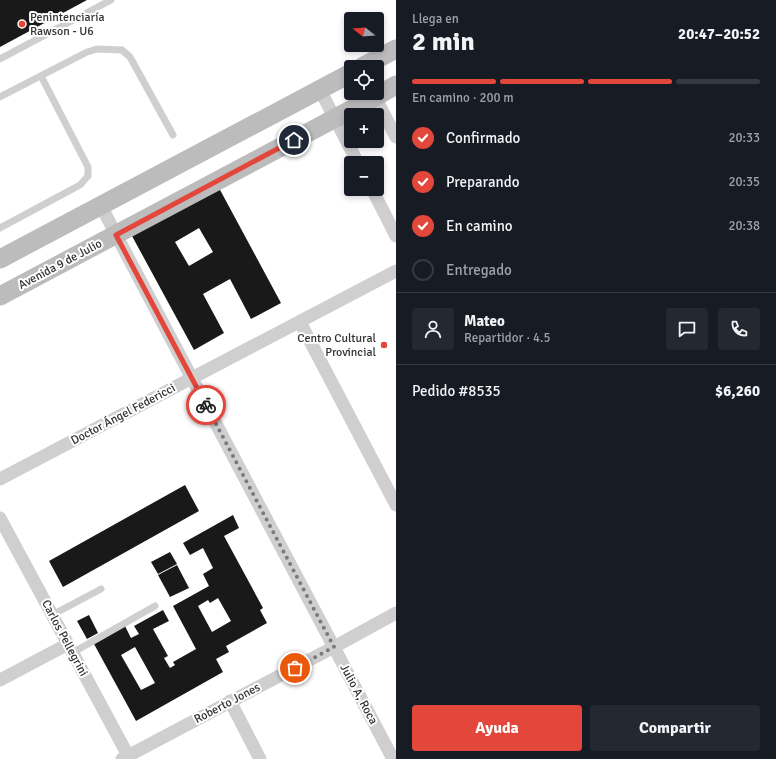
<!DOCTYPE html>
<html lang="es">
<meta charset="utf-8">
<style>
:root{--surface:#171b24;--page:#242831;--text:#f1f3f6;--muted:#9ea1a6;--line:#363941;--accent:#e3463a}
body{margin:0;font-family:Signika,sans-serif;background:var(--page);color:var(--text);height:100vh;display:flex;flex-direction:column;font-size:15px;white-space:nowrap}
*{box-sizing:border-box;margin:0}
p{font-size:13px;color:var(--muted)}
.icon{flex:none;width:22px;height:22px;fill:none;stroke:currentColor;stroke-width:2;stroke-linecap:round;stroke-linejoin:round}
.map{position:relative;flex:1;overflow:hidden}
.details{display:flex;flex-direction:column;background:var(--surface);width:380px}
.details>*{flex:none}
.needle{width:26px;rotate:287deg}
.buttons{position:absolute;left:344px;top:12px;display:grid;gap:8px}
.buttons a{display:grid;place-items:center;width:40px;height:40px;border-radius:4px;background:var(--surface);box-shadow:0 2px 6px #0003;font-size:20px}
.pin{position:absolute;display:grid;place-items:center;width:34px;height:34px;color:#fff;margin:-17px;border:2px solid #fff;border-radius:50%;box-shadow:0 1px 4px #0007}
.courier{position:absolute;display:grid;place-items:center;width:40px;height:40px;margin:-20px;border:3px solid #e3463a;border-radius:50%;background:#fff;color:#222;box-shadow:0 1px 5px #0007}
.overview em{font-style:normal;font-weight:800}
.overview div{display:flex;flex-direction:column-reverse}
.overview{display:flex;align-items:center;justify-content:space-between;height:68px;padding:0 16px}
h1{font-size:26px;font-weight:800;line-height:30px}
.bar{display:grid;grid-template-columns:repeat(4,1fr);gap:6px 4px;align-content:center;height:48px;padding:0 16px}
.bar i{height:5px;border-radius:3px;background:var(--line)}
.bar .on{background:var(--accent)}
.bar p{grid-column:span 4}
.line{display:flex;align-items:center;gap:10px;padding:0 16px;border-top:1px solid var(--line)}
.line div{flex:1}
.round{display:grid;place-items:center;flex:none;width:42px;height:42px;border-radius:4px;background:var(--page)}
ol{padding:0 16px;list-style:none}
li{display:flex;align-items:center;gap:12px;height:44px}
li p{margin-inline-start:auto}
li .icon{padding:4px;border-radius:50%;background:var(--accent);color:#fff;stroke-width:4}
li:last-child{color:var(--muted)}
li i{width:22px;height:22px;border:2px solid var(--line);border-radius:50%}
.action{display:flex;gap:8px;margin-top:auto;padding:8px 16px}
.action a{flex:1;height:46px;border-radius:4px;background:var(--accent);color:#fff;font-size:16px;font-weight:800;line-height:46px;text-align:center}
.action a+a{background:var(--page);color:var(--text)}
main{display:flex;flex:1;min-height:0}
.map>svg:first-child{display:block}
.building{fill:#191919;fill-rule:evenodd}
.lines{fill:none;stroke-linecap:round;stroke-linejoin:round}
.service{stroke:#cfcfcf;stroke-width:7}
.minor{stroke:#cfcfcf;stroke-width:13}
.secondary{stroke:#bcbcbc;stroke-width:19}
.done{stroke:#7a7a7a;stroke-width:4;stroke-dasharray:0 7.2}
.route{stroke:#e3463a;stroke-width:5}
.poi-dot{fill:#e3463a;stroke:#fff;stroke-width:1.5}
.labels{text-anchor:middle;stroke-width:4;stroke-linejoin:round;paint-order:stroke}
.poi-label{font-size:12px;fill:#323232;stroke:#fff;text-anchor:start}
.street-label{font-size:12px;fill:#323232;stroke:#fff}
</style>
<main>
<div class="map">
<svg width="396" height="759" viewBox="0 0 396 759">
<rect width="100%" height="100%" fill="#fff"/>
<g class="building">
<polygon points="0,0 87,0 0,47"/>
<path d="M219 188 281 303 251 319 230 279 203 294 224 333 194 350 132 236ZM199 228 213 252 189 266 175 242Z"/>
<polygon points="185,485 199,511 63,587 49,561"/>
<path d="M233 515 239 528 224 536 263 608 260 610 267 623 226 646 229 652 216 659 223 672 136 721 94 644 125 626 131 638 139 634 134 626 163 610 169 621 153 629 168 656 164 658 170 668 175 665 173 662 196 649 173 606 209 586 203 574 213 568 203 548 190 555 183 543ZM218 598 231 621 212 632 198 606 208 600 210 603ZM135 647 155 683 141 690 121 655Z"/>
<polygon points="170,552 177,564 158,574 151,562"/>
<polygon points="177,565 189,588 170,597 158,575"/>
<polygon points="89,615 98,633 87,639 77,621"/>
</g>
<g class="lines">
<g class="service">
<polyline points="0,59 111,0"/>
<polyline points="0,97 87,52 97,49 122,50 130,57 173,135"/>
<polyline points="0,228 80,185 88,176 88,167 41,76"/>
<polyline points="52,615 101,589"/>
<polyline points="72,653 155,606"/>
</g>
<g class="minor">
<polyline points="320,90 358,163"/>
<polyline points="373,93 396,137"/>
<polyline points="372,189 396,236"/>
<polyline points="101,206 393,759"/>
<polyline points="300,322 396,505"/>
<polyline points="0,479 192,378 396,271"/>
<polyline points="0,518 130,759"/>
<polyline points="0,680 68,644"/>
<polyline points="230,701 260,759"/>
<polyline points="122,759 334,647 396,613"/>
</g>
<g class="secondary">
<polyline points="362,67 396,49"/>
<polyline points="0,259 351,73"/>
<polyline points="0,296 375,97 396,85"/>
</g>
</g>
<g class="lines">
<polyline class="done" points="206,405 334,647 295,668"/>
<polyline class="route" points="206,405 116,235 294,140"/>
</g>
<g class="poi-dot">
<circle cx="22" cy="24" r="4"/>
<circle cx="384" cy="345" r="4"/>
</g>
<g class="labels">
<g class="poi-label">
<text x="30" y="21">Penintenciaría<tspan x="30" dy="14">Rawson - U6</tspan></text>
<text x="376" y="342" text-anchor="end">Centro Cultural<tspan x="376" dy="14">Provincial</tspan></text>
</g>
<g class="street-label">
<text transform="translate(60 264) rotate(-28)" y="4">Avenida 9 de Julio</text>
<text transform="translate(123 414) rotate(-28)" y="4">Doctor Ángel Federicci</text>
<text transform="translate(65 638) rotate(62)" y="4">Carlos Pellegrini</text>
<text transform="translate(359 694) rotate(62)" y="4">Julio A, Roca</text>
<text transform="translate(227 703) rotate(-28)" y="4">Roberto Jones</text>
</g>
</g>
</svg>
<div class="buttons">
<a><svg class="needle" viewBox="-14 -14 28 28"><path d="M0-13l5 13h-10z" fill="#e53935"/><path d="M0 13l5-13h-10z" fill="#9ea1a6"/></svg></a>
<a><svg class="icon" aria-label="locate" viewBox="0 0 24 24"><circle cx="12" cy="12" r="6"/><path d="M12 2v4M12 18v4M2 12h4M18 12h4"/></svg></a>
<a>+</a>
<a>−</a>
</div>
<div class="pin" style="left:295px;top:668px;background:#ea580c"><svg class="icon" aria-label="bag" viewBox="0 0 24 24"><path d="M5 8h14l-1 12H6zM9 8a3 3 0 0 1 6 0"/></svg></div>
<div class="pin" style="left:294px;top:140px;background:#1f2937"><svg class="icon" aria-label="home" viewBox="0 0 24 24"><path d="M3 11l9-7 9 7M6 9v11h12V9"/></svg></div>
<div class="courier" style="left:206px;top:405px"><svg class="icon" aria-label="bike" viewBox="0 0 24 24"><circle cx="6" cy="16" r="4"/><circle cx="18" cy="16" r="4"/><path d="M6 16l4-8h5l3 8M10 8l3 8H6M13 5h3"/></svg></div>
</div>
<section class="details">
<div class="overview"><div><h1>2 min</h1><p>Llega en</p></div><em>20:47–20:52</em></div>
<div class="bar"><i class="on"></i><i class="on"></i><i class="on"></i><i></i><p>En camino · 200 m</p></div>
<ol>
<li><svg class="icon" aria-label="check" viewBox="0 0 24 24"><path d="M5 12l5 5 9-10"/></svg>Confirmado<p>20:33</p></li>
<li><svg class="icon" aria-label="check" viewBox="0 0 24 24"><path d="M5 12l5 5 9-10"/></svg>Preparando<p>20:35</p></li>
<li><svg class="icon" aria-label="check" viewBox="0 0 24 24"><path d="M5 12l5 5 9-10"/></svg>En camino<p>20:38</p></li>
<li><i></i>Entregado</li>
</ol>
<div class="line" style="height:72px"><a class="round"><svg class="icon" aria-label="person" viewBox="0 0 24 24"><circle cx="12" cy="8" r="4"/><path d="M4 21q1-7 8-7t8 7"/></svg></a><div><b>Mateo</b><p>Repartidor · 4.5</p></div><a class="round"><svg class="icon" aria-label="chat" viewBox="0 0 24 24"><path d="M4 5h16v11H9l-5 4z"/></svg></a><a class="round"><svg class="icon" aria-label="phone" viewBox="0 0 24 24"><path d="M5 4h4l2 5-3 2q2 4 5 5l2-3 5 2v4C11 20 4 13 5 4z"/></svg></a></div>
<div class="line" style="height:52px"><div>Pedido #8535</div><b>$6,260</b></div>
<div class="action"><a>Ayuda</a><a>Compartir</a></div>
</section>
</main>
